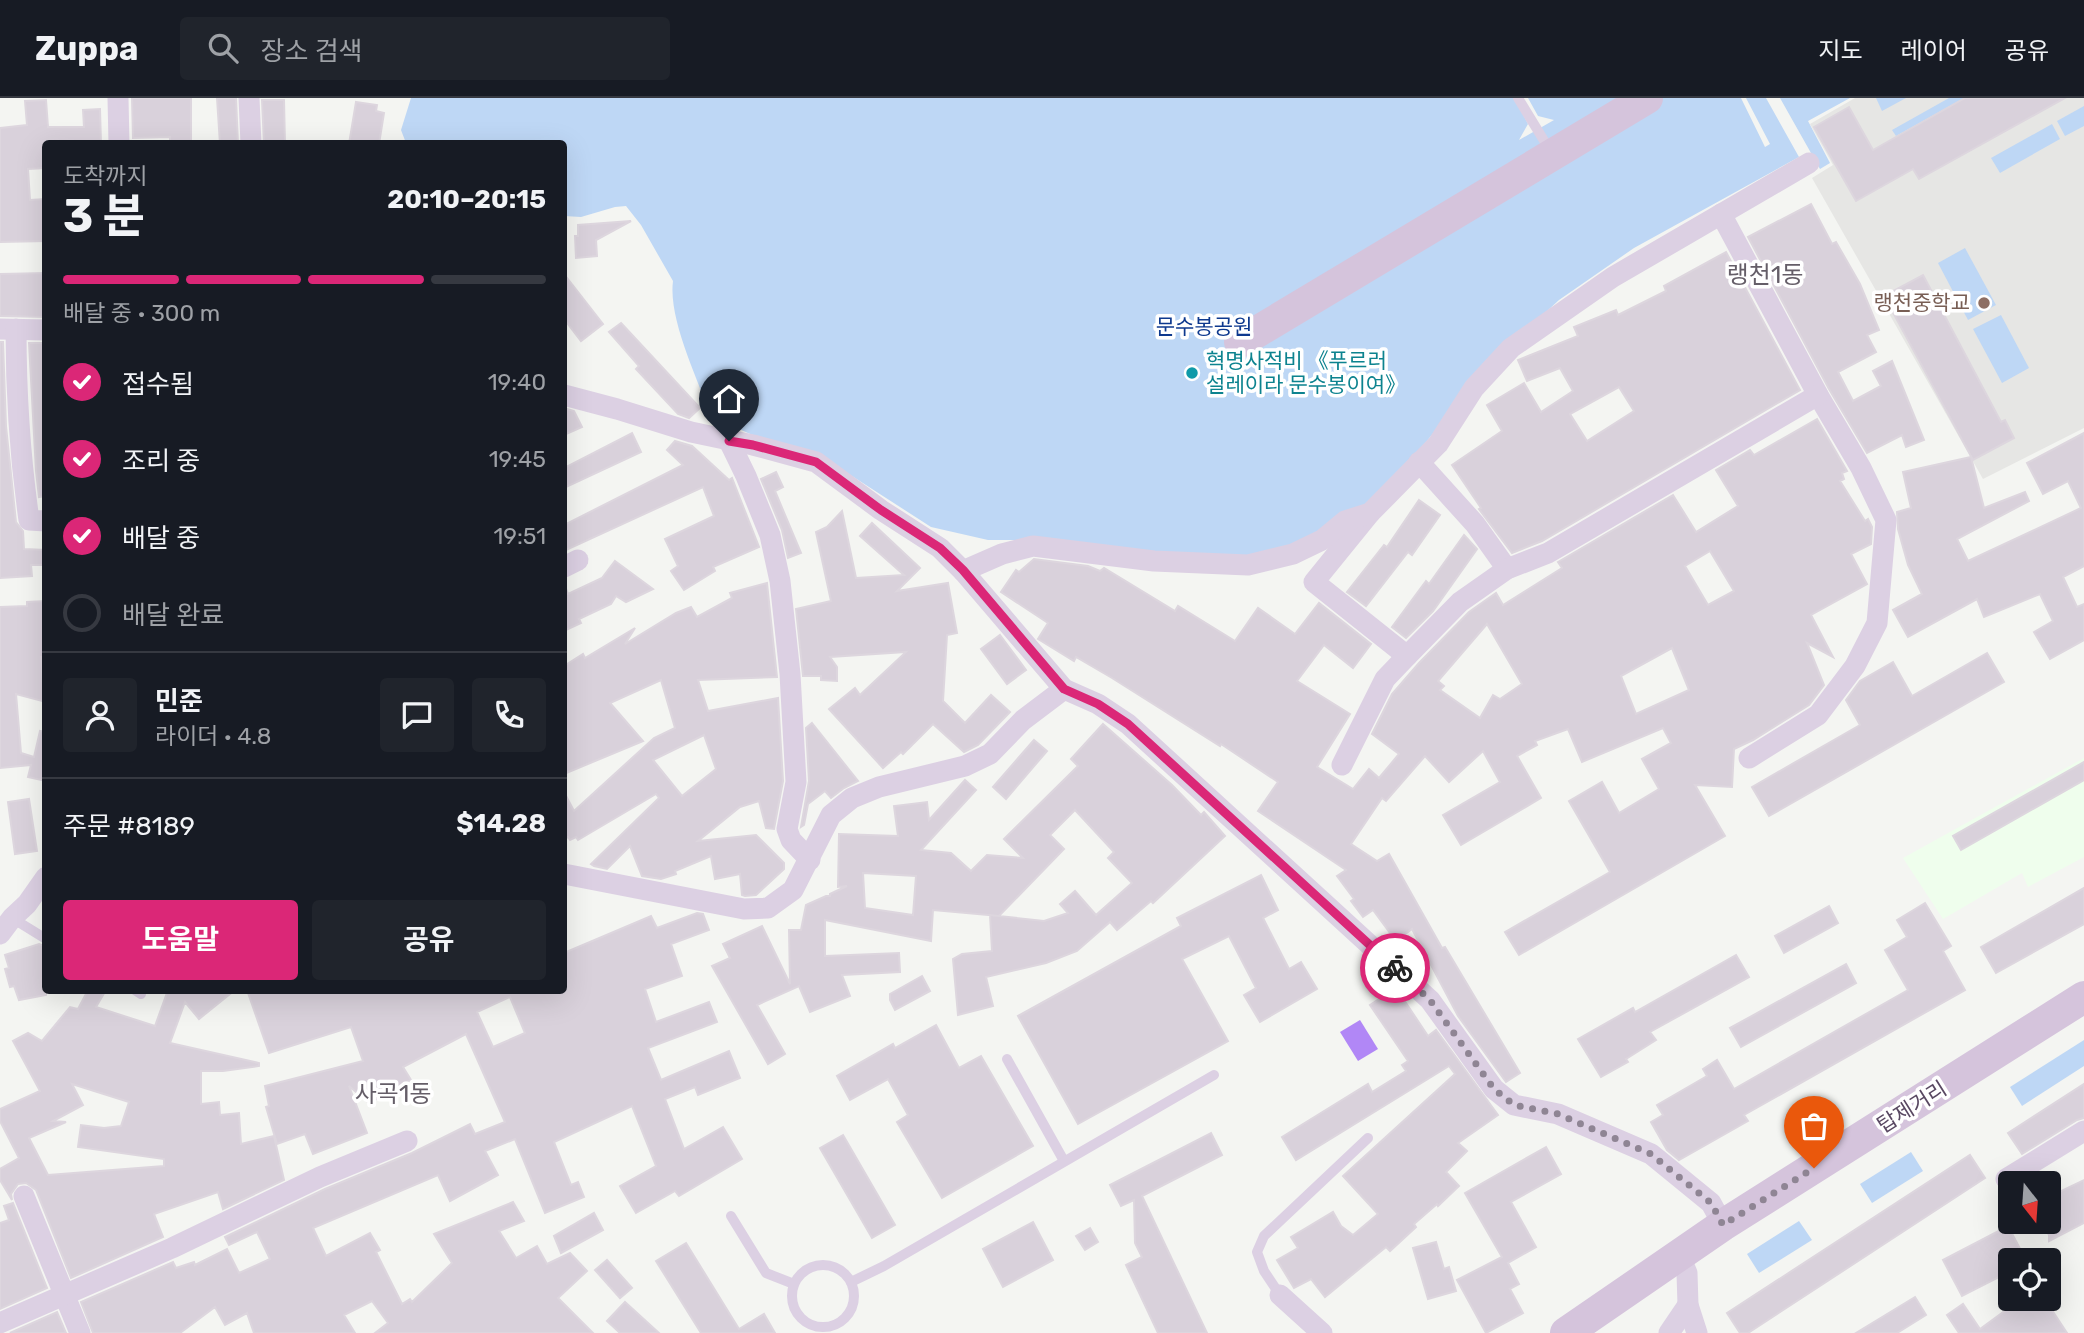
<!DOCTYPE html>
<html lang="ko">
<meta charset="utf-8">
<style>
:root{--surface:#171b24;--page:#20242c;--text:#f1f3f6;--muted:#9ea1a6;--line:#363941;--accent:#db2777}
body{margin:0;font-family:Rubik,"Noto Sans KR",sans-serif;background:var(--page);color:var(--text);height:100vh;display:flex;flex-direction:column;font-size:26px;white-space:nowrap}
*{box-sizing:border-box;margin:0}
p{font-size:23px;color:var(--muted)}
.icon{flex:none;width:38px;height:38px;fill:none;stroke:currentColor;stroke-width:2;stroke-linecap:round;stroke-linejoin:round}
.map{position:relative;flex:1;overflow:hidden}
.side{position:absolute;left:42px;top:42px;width:525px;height:854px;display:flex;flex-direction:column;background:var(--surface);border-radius:7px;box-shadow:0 7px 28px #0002}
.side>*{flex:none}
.needle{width:46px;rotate:163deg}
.tools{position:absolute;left:1998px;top:1073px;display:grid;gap:14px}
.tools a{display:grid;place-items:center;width:63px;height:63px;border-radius:7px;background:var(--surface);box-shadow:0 7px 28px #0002;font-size:35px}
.pin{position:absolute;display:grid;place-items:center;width:60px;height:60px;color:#fff;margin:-72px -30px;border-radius:50% 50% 50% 0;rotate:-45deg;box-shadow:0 0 7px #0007}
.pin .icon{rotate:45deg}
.courier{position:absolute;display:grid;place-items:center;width:70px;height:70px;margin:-35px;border:5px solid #db2777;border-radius:50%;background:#fff;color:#222;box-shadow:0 2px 9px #0007}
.head em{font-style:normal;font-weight:700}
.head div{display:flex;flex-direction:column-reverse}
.head{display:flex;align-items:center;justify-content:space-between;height:119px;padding:0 21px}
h1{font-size:46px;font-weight:700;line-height:52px}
.bar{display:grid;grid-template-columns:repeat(4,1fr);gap:10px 7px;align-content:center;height:84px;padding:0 21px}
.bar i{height:9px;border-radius:5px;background:var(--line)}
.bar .current{background:var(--accent)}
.bar p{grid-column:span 4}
.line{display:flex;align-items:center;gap:18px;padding:0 21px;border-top:2px solid var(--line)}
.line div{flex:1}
.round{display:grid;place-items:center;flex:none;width:74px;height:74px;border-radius:7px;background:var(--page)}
ol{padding:0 21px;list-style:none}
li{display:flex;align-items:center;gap:21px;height:77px}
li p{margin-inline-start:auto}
li .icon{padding:7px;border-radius:50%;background:var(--accent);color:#fff;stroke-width:4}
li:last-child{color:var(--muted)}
li i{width:38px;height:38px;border:4px solid var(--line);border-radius:50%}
.button{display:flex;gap:14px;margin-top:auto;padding:14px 21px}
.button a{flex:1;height:80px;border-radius:7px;background:var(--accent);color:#fff;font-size:28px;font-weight:700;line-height:80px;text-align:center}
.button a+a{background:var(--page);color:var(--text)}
header{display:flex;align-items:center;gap:42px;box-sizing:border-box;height:98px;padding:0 35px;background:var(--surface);border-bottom:2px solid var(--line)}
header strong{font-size:33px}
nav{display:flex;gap:38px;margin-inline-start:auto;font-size:24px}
.search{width:490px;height:63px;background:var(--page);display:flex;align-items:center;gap:18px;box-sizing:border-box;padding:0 24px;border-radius:7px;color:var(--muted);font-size:26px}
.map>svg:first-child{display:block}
.commercial{fill:#effeed}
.education{fill:#e6e6e4}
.green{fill:#bed7f5}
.water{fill:#b187f6}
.building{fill:#d9d1db;stroke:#ddd6de;stroke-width:2;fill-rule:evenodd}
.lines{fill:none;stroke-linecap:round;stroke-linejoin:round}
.lane{stroke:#dcd0e3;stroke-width:10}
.street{stroke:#dcd0e3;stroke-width:21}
.secondary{stroke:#d5c4dc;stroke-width:32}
.done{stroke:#8f8594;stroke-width:7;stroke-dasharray:0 12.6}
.route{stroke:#db2777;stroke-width:9}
.education-dot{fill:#8d6e63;stroke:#fff;stroke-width:2.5}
.culture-dot{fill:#0f9aa8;stroke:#fff;stroke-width:2.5}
.labels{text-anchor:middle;stroke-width:7;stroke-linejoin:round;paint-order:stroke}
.education-label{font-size:21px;fill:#785e54;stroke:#fff;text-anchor:end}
.park-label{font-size:21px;fill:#0e398e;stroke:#fff}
.culture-label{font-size:21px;fill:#0d838f;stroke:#fff;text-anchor:start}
.street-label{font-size:21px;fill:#594862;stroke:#fff}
.quarter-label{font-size:24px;fill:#655e68;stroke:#fff}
</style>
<header>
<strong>Zuppa</strong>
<div class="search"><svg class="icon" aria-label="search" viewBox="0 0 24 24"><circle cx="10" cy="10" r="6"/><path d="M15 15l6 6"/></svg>장소 검색</div>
<nav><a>지도</a><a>레이어</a><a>공유</a></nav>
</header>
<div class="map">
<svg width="2084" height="1235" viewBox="0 0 2084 1235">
<rect width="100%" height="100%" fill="#f4f5f2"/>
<polygon class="commercial" points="2084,660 2084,759 2028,789 2022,775 1943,821 1903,760"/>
<polygon class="education" points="1855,0 2084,0 2084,330 1983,381 1812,80 1833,67 1810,26"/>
<g class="green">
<path d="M411 0H1515L1528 26 1519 42 1554 22 1538 18 1528 0H1741L1765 49 1770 46 1746 0H1766L1799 59 1634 150 1559 202 1473 282 1449 316 1399 377 1325 452 1163 465 1036 442H988L931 429 824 360 750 336 711 318C698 282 668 221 673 183L641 127 626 108 615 109 581 119 564 118V46L406 45 401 32Z"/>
<polygon points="1780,0 1850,0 1808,23 1830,65 1820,71"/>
<polygon points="1876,0 1906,0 1882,13"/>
<polygon points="1949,0 1964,0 1896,38 1892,32"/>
<polygon points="2084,8 2084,28 2065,38 2057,23"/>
<polygon points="2052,26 2060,41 2000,75 1991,60"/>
<polygon points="1965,150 1996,207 1968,222 1938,165"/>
<polygon points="2001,217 2029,270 2002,285 1973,231"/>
<polygon points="2084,942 2084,968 2022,1008 2010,989"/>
<polygon points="1911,1054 1923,1073 1872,1105 1860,1086"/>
<polygon points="1799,1123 1812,1142 1759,1175 1747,1156"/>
</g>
<polygon class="water" points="1360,922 1378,951 1358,963 1340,934"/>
<g class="building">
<polygon points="132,0 191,0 191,46 170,46 170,39 133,40"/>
<polygon points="217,0 236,0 238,46 220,46"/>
<polygon points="1965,0 2065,0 1919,81 1913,71 1856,103 1814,29 1849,9 1873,52"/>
<polygon points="46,2 48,29 84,29 83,12 100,11 101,46 46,46 46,70 28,71 30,102 45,101 46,143 0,144 0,30 27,27 25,3"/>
<polygon points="262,2 284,2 285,46 264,46"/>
<polygon points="356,4 377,7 376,13 384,15 379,46 349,46"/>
<polygon points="1811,106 1832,146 1836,144 1860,186 1879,232 1867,237 1876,254 1838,274 1853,303 1881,288 1873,273 1892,263 1924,342 1906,349 1902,337 1867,355 1829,291 1748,139"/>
<polygon points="631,123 596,142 597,158 576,160 575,138 578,138 578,127"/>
<path d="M1726 154 1800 292 1542 443 1512 455 1479 411 1481 410 1452 367 1502 333 1487 307 1524 285 1541 314 1573 293 1560 270 1527 283 1518 262 1578 238 1574 229 1616 212 1618 217 1666 193 1664 188ZM1619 289 1634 313 1587 343 1570 316Z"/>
<polygon points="46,175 46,219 0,218 0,176"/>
<polygon points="564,176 603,226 581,243 564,221"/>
<polygon points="1923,177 2001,324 2005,322 2014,340 1973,362 1884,198"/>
<polygon points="621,225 700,310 689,320 678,316 636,271 639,268 609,234"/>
<polygon points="0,244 3,244 6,328 16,424 23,433 24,451 46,452 46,467 31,467 32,478 0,480"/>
<polygon points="29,245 46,245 46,398 39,399 36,373"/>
<polygon points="564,310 574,313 582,329 564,337"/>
<path d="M1817 321 1847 373 1842 375 1844 381 1840 383 1865 423 1868 421 1872 429 1871 446 1851 456 1867 486 1811 517 1833 559 1807 545 1824 587 1809 607 1753 642 1734 651 1732 689 1695 687 1725 738 1519 857 1505 834 1610 774 1569 703 1602 684 1619 715 1659 691 1642 661 1671 645 1663 630 1582 664 1568 631 1535 643 1537 647 1517 658 1541 700 1461 747 1443 717 1500 684 1483 653 1449 684 1425 658 1386 703 1382 700 1351 746 1377 763 1389 756 1442 850 1445 849 1520 975 1506 984 1458 918 1412 831 1396 843 1373 812 1363 819 1351 803 1354 801 1337 778 1346 772 1258 713 1278 684 1221 646 1220 648 1112 580 1076 559 1074 563 1038 541 1048 525 1001 494 1016 472 1019 474 1034 461 1088 468 1100 473 1104 470 1175 513 1178 508 1235 543 1258 510 1295 536 1319 505 1371 546 1353 570 1324 547 1297 583 1350 616 1317 669 1353 691 1369 671 1379 680 1399 656 1372 636 1392 596 1419 565 1469 514 1496 495 1503 507 1562 470 1558 464 1673 397 1696 434 1738 408 1716 372 1750 352 1754 357ZM1710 453 1734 493 1708 507 1685 468ZM1487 526 1522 586 1500 601 1493 597 1480 620 1440 592 1444 588 1438 583ZM1672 550 1689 592 1636 616 1621 578Z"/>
<polygon points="632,335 641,354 564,390 564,370"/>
<polygon points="2084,335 2084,468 2063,479 2077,509 2084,506 2084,542 2050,561 2034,534 2053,523 2040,496 1984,519 1977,501 1908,539 1893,512 1922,496 1908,467 1898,431 1897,414 1911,410 1903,374 1971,359 1984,410 2025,394 2029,403 1957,441 1968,463 2081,410 2068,383 2043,396 2027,365"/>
<polygon points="675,343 692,348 729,382 732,380 759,449 713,469 715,473 684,492 671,473 678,468 665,441 714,418 703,389 564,453 564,427 683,367 667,352"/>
<polygon points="776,374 783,389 775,393 801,455 788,460 782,432 761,381"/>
<polygon points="1419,402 1440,417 1412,457 1408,454 1366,508 1347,494 1384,447 1387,449"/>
<polygon points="842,413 856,480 904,477 860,438 872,425 920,470 897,493 948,485 957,535 947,537 943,603 965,625 991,597 1010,614 978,647 964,654 933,626 903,656 901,654 883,670 829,611 855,590 860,597 906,554 830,559 837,569 837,583 821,582 821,578 803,578 796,511 831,503 816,434 827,429"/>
<polygon points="1464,437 1477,451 1433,513 1406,540 1392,529 1426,483 1429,486"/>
<polygon points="615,463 653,491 626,504 616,498 611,506 579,521 581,525 564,533 564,485 568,496 602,480"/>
<path d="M767 485 777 579 698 582 708 613 778 600 783 683 774 731 766 730 759 703 740 709 698 743 756 737 784 765V771L756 797 745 798 742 797 740 776 715 781 711 758 675 773 676 776 661 781 642 778 630 748 607 771 594 768 591 766 659 700 656 696 578 742 576 739 570 742 568 739 564 741V694L574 713 654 640 675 630 661 582 610 605 643 643 564 676V568L583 556 585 560 635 530 625 546 676 515 691 509 697 519 732 500 730 495ZM704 637 716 671 682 698 653 662Z"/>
<polygon points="46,503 46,559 41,559 43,585 46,586 46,604 16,596 21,655 34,659 40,633 46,634 46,683 28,679 31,667 0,670 0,509 27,508 27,504"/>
<polygon points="1000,537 1026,572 1007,586 981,551"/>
<polygon points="1987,555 2004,584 1769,718 1752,689 1860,627 1846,602 1860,583 1893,564 1912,598"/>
<polygon points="812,625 858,683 844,690 831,700 825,693 808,706 804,727 801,729 809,683 806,630"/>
<path d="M1103 626 1172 687 1201 717 1204 714 1225 738 1153 805 1151 803 1117 832 1110 824 1077 853 1046 865 986 879 993 908 958 917 953 861 962 856 992 853 990 817 1044 823 1068 815 1060 806 1075 793 1096 817 1132 785 1108 760 1114 754 1075 712 1050 737 1064 751 999 818 933 812 931 843 825 822V858L899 855 900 874 842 877 850 898 810 914 799 888 757 907 785 956 768 966 712 868 730 860 723 846 762 828 790 886 789 832H801L806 807 826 798H830V796L847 788 838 789 839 736 898 738 894 708 927 704 929 722 965 682 976 692 921 752 951 755 971 773 987 757 1023 760 1004 741 1078 668 1071 661ZM863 775 916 778 913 817 865 810Z"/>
<polygon points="1034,642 1047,653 1006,701 993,689"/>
<polygon points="2084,664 2084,682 1961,752 1953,738"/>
<polygon points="29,701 37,753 15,756 8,704"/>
<polygon points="1261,777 1278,812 1263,820 1289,871 1301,864 1317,891 1260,924 1244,897 1256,890 1229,838 1182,861 1228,943 1078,1026 1018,918 1181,828 1177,820"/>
<polygon points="2084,790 2084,826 1996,875 1981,849"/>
<polygon points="1925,805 1951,848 1943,853 1965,892 1744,1017 1748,1023 1679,1062 1667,1052 1651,1024 1663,1017 1657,1007 1707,978 1703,971 1717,962 1734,991 1908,892 1885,852 1907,839 1897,822"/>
<polygon points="1829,808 1838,825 1784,855 1775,838"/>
<path d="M697 815 703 816 709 832 671 846 682 878 645 891 656 924 709 904 717 924 648 950 661 982 729 953 740 980 698 997 695 989 665 1001 684 1051 723 1029 742 1061 679 1098 675 1093 636 1115 620 1088 656 1068 632 1008 554 1044 571 1087 578 1084 584 1099 545 1115 515 1041 485 1053 498 1077 450 1103 438 1077 313 1130 326 1158 370 1135 380 1152 376 1154 402 1206 410 1201 412 1204 452 1165 434 1136 513 1104 524 1123 499 1133 516 1160 537 1148 547 1166 570 1155 587 1173 558 1200 593 1235H375L388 1225 372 1203 344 1217 355 1235H254L247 1215 225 1227 215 1209 180 1235H93L81 1204 173 1164 176 1170 194 1164 195 1167 227 1151 239 1175 270 1161 257 1134 229 1147 225 1139 325 1091 412 1055 470 1026 475 1036 505 1024 466 936 403 969 411 982 369 1005 349 988 367 1035 313 1056 305 1036 277 1046 266 1009 269 1008 265 988 363 963 351 929 269 955 247 892H564V855L651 818 657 830ZM510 899 525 935 493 949 477 914Z"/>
<polygon points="39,846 46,849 46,897 19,902 14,888 10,889 5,871 9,870 5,857"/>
<polygon points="1736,857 1749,879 1650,934 1656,942 1626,961 1628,964 1601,979 1578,941 1633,910 1635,914"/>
<polygon points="1846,866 1856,885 1741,949 1730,930"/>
<polygon points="922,878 930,893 895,912 890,902 890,896"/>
<polygon points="1396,890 1428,938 1436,932 1498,1017 1458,1045 1467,1053 1446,1074 1459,1088 1438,1108 1437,1106 1414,1126 1416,1129 1390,1153 1386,1149 1325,1199 1311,1181 1294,1190 1277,1162 1298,1150 1291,1139 1333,1114 1341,1128 1353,1137 1378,1116 1343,1078 1455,976 1449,968 1296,1062 1282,1039 1368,986 1372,994 1406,973 1402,967 1408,963 1370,907"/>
<path d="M88 892H106L96 909 155 928 168 892H235L199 921 185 904 170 945 259 965V968L223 973H201V1006L219 1004 220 1017 239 1015 241 1046 274 1038 284 1082 223 1111 218 1094 154 1116 163 1139 71 1180 36 1092 26 1085 18 1086 11 1096 12 1102 0 1082V1071L19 1060 0 1023V1011L40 993 13 943 28 935 42 943 70 909 78 911ZM72 986 129 1004 121 1028 104 1030 81 1027 78 1049 164 1061V1068L48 1077 29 1040 66 1024 53 1023 83 1007Z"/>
<polygon points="936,927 959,970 981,958 1033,1048 942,1100 897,1024 908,1017 888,981 850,1002 837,978 893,946 895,950"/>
<polygon points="2084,986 2084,1020 2077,1022 2022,1056 2008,1035"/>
<polygon points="1211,1035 1222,1057 1142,1098 1207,1235 1158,1235 1126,1167 1142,1159 1135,1145 1134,1102 1121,1108 1110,1087"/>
<polygon points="843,1037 895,1127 872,1140 820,1050"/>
<polygon points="1546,1049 1561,1076 1511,1104 1536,1149 1508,1165 1519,1186 1510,1191 1523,1215 1486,1235 1457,1182 1502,1159 1465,1095"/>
<polygon points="1970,1057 1985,1080 1748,1235 1740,1235 1727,1215"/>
<polygon points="2084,1082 2084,1125 2049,1143 2049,1137 2042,1124 2049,1124 2049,1099"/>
<polygon points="13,1105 47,1190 0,1211 0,1125 9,1122 4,1108"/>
<polygon points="594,1115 603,1132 561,1155 554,1138"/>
<polygon points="1033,1124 1053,1162 1003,1189 983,1151"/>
<polygon points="2008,1128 2026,1162 2011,1162 2011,1173 1962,1198 1943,1162"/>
<polygon points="1090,1130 1098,1144 1085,1152 1076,1138"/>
<polygon points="1436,1144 1444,1171 1449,1169 1456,1193 1428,1201 1413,1150"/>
<polygon points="686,1145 739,1231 764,1216 775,1235 701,1235 656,1163"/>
<polygon points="607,1162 632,1190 620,1200 595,1172"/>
<polygon points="1915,1199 1926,1217 1897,1235 1856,1235"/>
<polygon points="2016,1200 2044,1200 2067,1235 1959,1235 1947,1217 1963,1206 1980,1231 2010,1209 2008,1206"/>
<polygon points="625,1204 659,1235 620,1235 607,1223"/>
<polygon points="57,1214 66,1235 10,1235"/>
</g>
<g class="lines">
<g class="lane">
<polyline points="1518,0 1551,54"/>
<polyline points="12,820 46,841"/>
<polyline points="135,892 141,896"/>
<polyline points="1007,961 1064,1063"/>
<polyline points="731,1118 766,1175 794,1186"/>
<circle cx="823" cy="1198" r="31"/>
<polyline points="851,1184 884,1168 1214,977"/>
<polyline points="1280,1197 1264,1173 1257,1154 1264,1138 1368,1040"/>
</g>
<g class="street">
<polyline points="118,0 119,46"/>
<polyline points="249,0 251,46"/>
<polyline points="1721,116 1818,297 1861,370 1886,422 1877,525 1855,568 1818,617 1749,660"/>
<polyline points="0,231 46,232"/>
<path d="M16 231C16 295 20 359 29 422L46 423"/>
<polyline points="564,297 617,311 691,334 753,347 816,364 881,412 940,450 963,473 1064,591 1098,606 1128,626 1430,902 1494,991 1514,1007 1558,1016 1651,1056 1711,1105 1723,1127"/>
<polyline points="729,343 746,378 770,437 780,483 790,576 796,684 787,731 791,742 810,762"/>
<polyline points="1419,364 1475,426 1507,471"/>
<polyline points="1370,415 1314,484 1407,558"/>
<polyline points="564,469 578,462"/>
<polyline points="963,473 1002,456 1033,448 1154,463 1248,467 1293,456 1322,442 1345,423 1370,415 1438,346 1474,290 1511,250 1613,179 1809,65"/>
<polyline points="1342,667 1385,581 1407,558 1460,504 1507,471 1548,455 1818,297"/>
<polyline points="564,776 744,811 768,810 793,792 831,717 852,700 879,689 965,668 990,656 1023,622 1064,591"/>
<polyline points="0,836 12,820 27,806 46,779"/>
<polyline points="2006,1081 2084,1033"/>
<polyline points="24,1098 80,1235"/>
<polyline points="1679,1156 1687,1175 1688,1207 1697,1235"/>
<polyline points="1280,1197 1322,1235"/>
<polyline points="0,1225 172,1150 320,1079 407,1043"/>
<polyline points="1669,1235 1688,1207"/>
</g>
<g class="secondary">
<polyline points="1240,244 1647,0"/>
<polyline points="1566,1235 1723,1127 2084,899"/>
</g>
</g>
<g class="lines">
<polyline class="done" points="1395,870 1430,902 1494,991 1514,1007 1558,1016 1651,1056 1711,1105 1723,1127 1814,1070"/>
<polyline class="route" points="729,343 753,347 816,364 881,412 940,450 963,472 1064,591 1098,606 1128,626 1395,870"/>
</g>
<circle class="education-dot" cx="1984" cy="205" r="7"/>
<circle class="culture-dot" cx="1192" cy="275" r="7"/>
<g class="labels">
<g class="education-label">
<text x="1970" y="212">랭천중학교</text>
</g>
<g class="park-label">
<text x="1204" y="236">문수봉공원</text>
</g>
<g class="culture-label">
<text x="1206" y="270">혁명사적비 《푸르러<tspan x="1206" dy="24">설레이라 문수봉이여》</tspan></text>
</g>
<g class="street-label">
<text transform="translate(1912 1009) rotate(-32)" y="7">탑제거리</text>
</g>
<g class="quarter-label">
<text x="1765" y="185">랭천1동</text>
<text x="393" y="1004">사곡1동</text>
</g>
</g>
</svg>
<div class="tools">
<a><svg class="needle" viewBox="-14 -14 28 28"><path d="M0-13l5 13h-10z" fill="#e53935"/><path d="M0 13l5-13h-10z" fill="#9ea1a6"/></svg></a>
<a><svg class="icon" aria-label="locate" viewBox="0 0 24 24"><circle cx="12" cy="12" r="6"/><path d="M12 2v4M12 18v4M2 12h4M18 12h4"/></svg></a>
</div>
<div class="pin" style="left:1814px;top:1070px;background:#ea580c"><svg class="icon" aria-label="bag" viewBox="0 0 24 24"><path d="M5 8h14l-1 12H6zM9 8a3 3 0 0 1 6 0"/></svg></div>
<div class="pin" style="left:729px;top:343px;background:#1f2937"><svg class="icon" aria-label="home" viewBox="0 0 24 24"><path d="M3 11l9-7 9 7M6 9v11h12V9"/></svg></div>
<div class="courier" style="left:1395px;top:870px"><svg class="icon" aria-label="bike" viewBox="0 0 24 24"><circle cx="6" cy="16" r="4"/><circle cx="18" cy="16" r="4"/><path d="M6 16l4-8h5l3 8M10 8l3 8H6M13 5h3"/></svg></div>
<section class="side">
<div class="head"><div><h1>3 분</h1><p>도착까지</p></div><em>20:10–20:15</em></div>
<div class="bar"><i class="current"></i><i class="current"></i><i class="current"></i><i></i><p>배달 중 · 300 m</p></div>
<ol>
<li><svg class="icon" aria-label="check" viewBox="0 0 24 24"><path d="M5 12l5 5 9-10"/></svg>접수됨<p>19:40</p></li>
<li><svg class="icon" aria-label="check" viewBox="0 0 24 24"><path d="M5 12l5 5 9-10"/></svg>조리 중<p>19:45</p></li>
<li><svg class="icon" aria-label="check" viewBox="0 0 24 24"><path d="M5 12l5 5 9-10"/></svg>배달 중<p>19:51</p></li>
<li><i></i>배달 완료</li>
</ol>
<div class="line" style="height:126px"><a class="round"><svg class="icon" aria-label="person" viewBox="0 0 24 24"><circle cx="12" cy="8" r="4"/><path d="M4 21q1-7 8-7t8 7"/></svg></a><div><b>민준</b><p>라이더 · 4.8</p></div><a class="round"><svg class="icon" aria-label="chat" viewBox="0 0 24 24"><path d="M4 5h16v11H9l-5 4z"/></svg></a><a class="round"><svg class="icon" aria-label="phone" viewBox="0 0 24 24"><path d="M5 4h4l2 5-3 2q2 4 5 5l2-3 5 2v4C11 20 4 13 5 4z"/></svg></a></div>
<div class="line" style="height:91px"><div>주문 #8189</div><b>$14.28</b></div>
<div class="button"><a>도움말</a><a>공유</a></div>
</section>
</div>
